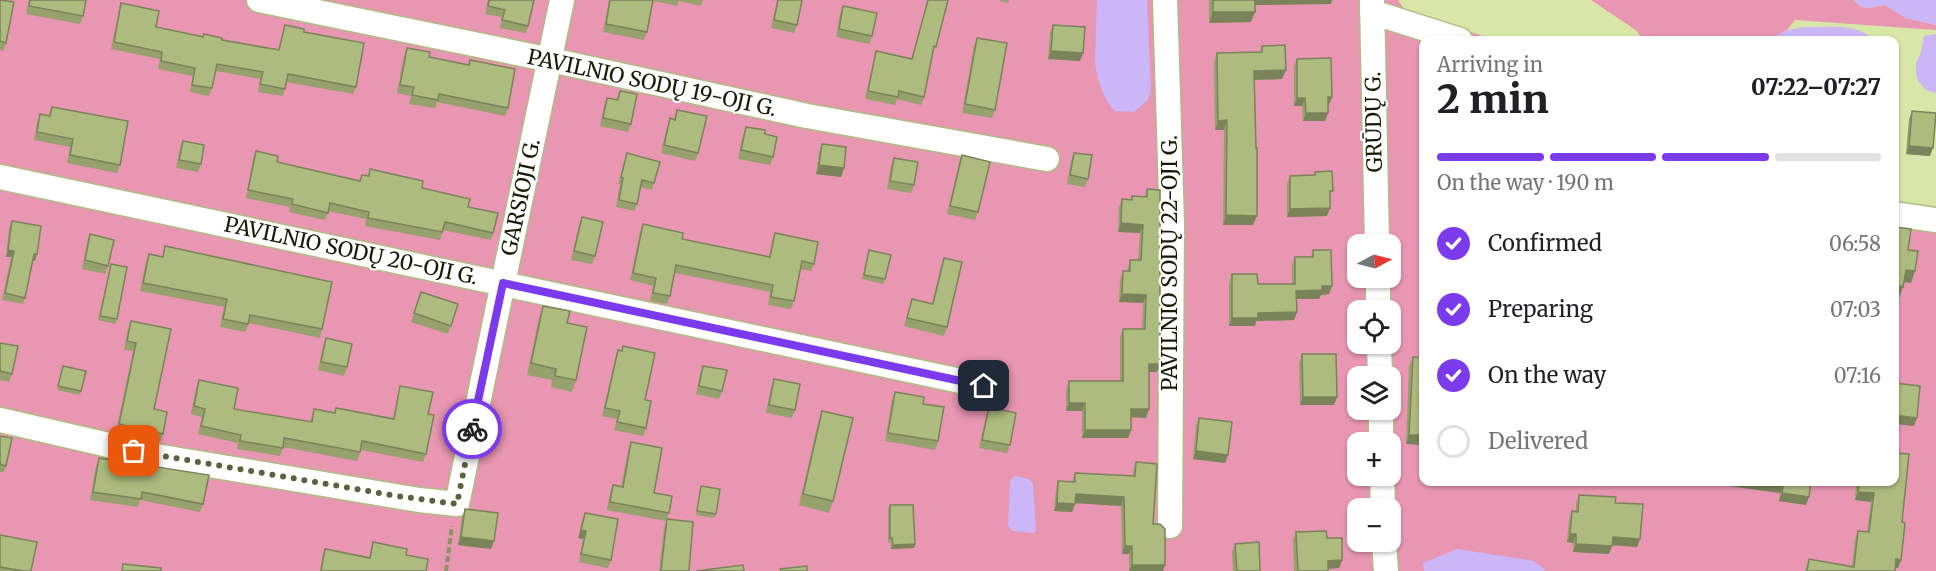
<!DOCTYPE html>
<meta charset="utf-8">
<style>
:root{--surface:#fff;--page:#f6f6f6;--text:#202124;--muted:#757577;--line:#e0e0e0;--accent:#7c3aed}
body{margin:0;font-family:Merriweather,serif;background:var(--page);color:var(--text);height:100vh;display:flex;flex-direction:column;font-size:22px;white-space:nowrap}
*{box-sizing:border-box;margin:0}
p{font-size:20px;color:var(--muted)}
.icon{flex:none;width:33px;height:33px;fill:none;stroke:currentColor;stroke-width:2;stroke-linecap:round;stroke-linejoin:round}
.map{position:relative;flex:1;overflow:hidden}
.side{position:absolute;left:1419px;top:36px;width:480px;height:450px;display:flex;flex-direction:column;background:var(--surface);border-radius:12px;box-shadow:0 2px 4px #0004}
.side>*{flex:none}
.needle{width:39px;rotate:83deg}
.fabs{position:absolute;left:1347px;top:234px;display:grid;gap:12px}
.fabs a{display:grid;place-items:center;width:54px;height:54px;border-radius:12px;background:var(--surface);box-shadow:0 2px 4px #0004;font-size:30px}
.pin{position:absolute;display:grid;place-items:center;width:51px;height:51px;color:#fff;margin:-26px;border-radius:12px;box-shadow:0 3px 9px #0006}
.courier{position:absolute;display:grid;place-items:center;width:60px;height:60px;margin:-30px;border:4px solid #7c3aed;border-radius:50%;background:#fff;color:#222;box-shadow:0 2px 8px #0007}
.headline em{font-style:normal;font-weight:800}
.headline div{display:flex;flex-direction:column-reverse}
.headline{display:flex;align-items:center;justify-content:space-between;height:102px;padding:0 18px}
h1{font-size:39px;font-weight:800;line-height:45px}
.bar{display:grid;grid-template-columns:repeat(4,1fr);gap:9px 6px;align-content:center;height:72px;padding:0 18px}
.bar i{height:8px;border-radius:4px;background:var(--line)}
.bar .active{background:var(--accent)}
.bar p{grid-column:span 4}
ol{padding:0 18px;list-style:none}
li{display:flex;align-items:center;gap:18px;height:66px}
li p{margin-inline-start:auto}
li .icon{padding:6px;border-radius:50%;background:var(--accent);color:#fff;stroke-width:4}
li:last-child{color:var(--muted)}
li i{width:33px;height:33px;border:3px solid var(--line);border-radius:50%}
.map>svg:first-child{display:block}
.green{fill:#e996b2;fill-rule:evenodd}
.water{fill:#cbb7f8}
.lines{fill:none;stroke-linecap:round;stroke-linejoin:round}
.minor-casing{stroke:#b0bd81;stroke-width:27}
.path{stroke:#899365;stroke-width:4;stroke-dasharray:6 3;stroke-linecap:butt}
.minor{stroke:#fff;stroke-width:24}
.wall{fill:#96a16d}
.shaded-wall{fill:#7a8359}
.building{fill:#aebb7f;stroke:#7a8359;stroke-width:1.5}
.done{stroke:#5b623d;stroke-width:6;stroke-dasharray:0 10.8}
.route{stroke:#7c3aed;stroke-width:8}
.labels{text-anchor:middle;stroke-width:4.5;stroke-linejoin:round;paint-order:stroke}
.street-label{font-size:21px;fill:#171b04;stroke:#fefefe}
</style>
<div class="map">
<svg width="1936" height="571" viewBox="0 0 1936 571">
<rect width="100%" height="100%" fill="#d8e6a8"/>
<g class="green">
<path d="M0 0H1398L1404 9 1494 40H1424V482H1894L1895 203 1936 211V571H0ZM1358 244H1390V278H1358ZM1358 310H1390V344H1358ZM1358 376H1390V410H1358ZM1358 442H1390V476H1358ZM1358 508H1390V542H1358Z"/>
<path d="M1591 0H1854C1864 13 1871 6 1885 5L1906 18 1936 25V30L1795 20 1787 30 1769 40H1642L1637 31Z"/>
</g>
<g class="water">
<path d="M1097 0H1147L1151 89 1148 100 1134 112 1115 111C1103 99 1097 79 1095 62Z"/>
<path d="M1854 0H1936V25L1906 18 1885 5C1871 6 1864 13 1854 0Z"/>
<path d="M1803 27C1822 28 1853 23 1869 36V40H1769L1787 30Z"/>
<polygon points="1936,34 1936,93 1926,90 1918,81 1916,74 1916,63 1921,52 1924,36"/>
<polygon points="1014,476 1029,479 1033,484 1036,530 1034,533 1012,531 1008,526 1010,481"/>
<polygon points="1457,549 1534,561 1546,571 1424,571 1423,563"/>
</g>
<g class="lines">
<g class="minor-casing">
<g id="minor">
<polyline points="259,0 551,60 807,116 1047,159"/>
<polyline points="1165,0 1172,224 1170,526"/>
<polyline points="1372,0 1377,244"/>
<polyline points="1372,12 1460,40"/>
<polyline points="0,177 984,386"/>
<polyline points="1894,214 1936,220"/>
<polyline points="1378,278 1378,310"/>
<polyline points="1379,344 1380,376"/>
<polyline points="1381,410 1381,442"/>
<polyline points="0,420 156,456 419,500 457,504 562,0"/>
<polyline points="1382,476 1383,508"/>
<polyline points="1384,542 1386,571"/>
</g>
</g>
<polyline class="path" points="446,571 452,526"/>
<use href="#minor" class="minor"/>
</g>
<g class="wall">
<polygon points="0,0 6,43 3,51 0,50"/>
<polygon points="29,0 86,0 83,16 80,24 26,14"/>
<polygon points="488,0 534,0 528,26 526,33 500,28 502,17 485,14"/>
<polygon points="609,0 653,0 647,32 644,40 603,32"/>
<polygon points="654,0 703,0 701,6 679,1 677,6 654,1"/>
<polygon points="777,0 802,0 797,25 794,33 771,28"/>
<polygon points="928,0 948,0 933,54 924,97 921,105 897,99 895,105 865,99 874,59 876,51 912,59"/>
<polygon points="998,0 1009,0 1008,3"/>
<polygon points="1209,0 1332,0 1331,4 1255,5 1251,22 1209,23"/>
<polygon points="121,3 156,27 278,50 285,25 304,32 356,87 353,94 286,82 283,96 258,92 260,79 216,71 212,88 209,96 190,92 193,76 158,69 160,59 111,49 119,11"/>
<polygon points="843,6 872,36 869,44 836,37 840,14"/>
<polygon points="1053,25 1080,61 1048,59 1050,33"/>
<polygon points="977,38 995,110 992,118 962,113 974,46"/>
<polygon points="1262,46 1282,79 1254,80 1253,225 1223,225 1224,130 1215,130 1214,62 1217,53 1260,52"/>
<polygon points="407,48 429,57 468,65 470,60 508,108 505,116 437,102 435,108 409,104 411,96 397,93 404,56"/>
<polygon points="1297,59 1332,97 1328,105 1328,113 1325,121 1303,121 1302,106 1294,106 1294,67"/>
<polygon points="620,91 631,124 628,132 600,126 604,106 607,98 616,100"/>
<polygon points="52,107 120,165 117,173 67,163 70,147 34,140 37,122 40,114 48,116"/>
<polygon points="677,110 698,153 695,161 661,153 667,127 670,118 674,119"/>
<polygon points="1912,111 1930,156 1906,154 1909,119"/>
<polygon points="746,127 765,134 773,157 770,165 738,159 743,135"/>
<polygon points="183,141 201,164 198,172 176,168 180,149"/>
<polygon points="822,144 844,168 841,177 816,174 819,152"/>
<polygon points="256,151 277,162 359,181 362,175 368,176 370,169 422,188 468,207 493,233 491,240 443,230 440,240 365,226 366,219 328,211 325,220 289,212 290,207 246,198 253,159"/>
<polygon points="627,153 654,183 652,190 640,187 637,204 635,211 616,207 620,184 618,184"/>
<polygon points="1074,153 1088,179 1085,187 1067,184 1071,161"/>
<polygon points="962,155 978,212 975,220 947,214 959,163"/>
<polygon points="894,158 914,185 911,193 887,189 891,166"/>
<polygon points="1315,172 1327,216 1287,217 1287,184 1290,176 1313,175"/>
<polygon points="1147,189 1160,364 1157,372 1149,372 1149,409 1146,418 1131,417 1131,430 1128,438 1082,438 1082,411 1066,411 1066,389 1069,381 1120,381 1120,337 1123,329 1142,329 1143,303 1119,302 1120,279 1123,271 1127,271 1130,260 1138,260 1140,233 1118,232 1119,207 1122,199 1131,200 1132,196 1144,197"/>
<polygon points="582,217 595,256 592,264 571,260 579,225"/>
<polygon points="12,221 37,254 35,261 33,261 25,298 23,304 2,300 11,257 6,257 9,228"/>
<polygon points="643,224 682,239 769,257 772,241 775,233 814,264 811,271 800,269 794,301 791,309 768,305 770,292 675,273 670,296 667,304 650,301 653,286 630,280 640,232"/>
<polygon points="90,234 108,266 105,274 82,269 87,243"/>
<polygon points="165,246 322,329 320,338 249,323 245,332 220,327 224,307 140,291 146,262 149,254 162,257"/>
<polygon points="869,250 885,279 883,284 862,279"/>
<polygon points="1313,250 1329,294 1321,295 1319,299 1296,299 1297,312 1294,320 1256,321 1255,326 1229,326 1229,283 1232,274 1258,284 1292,284 1292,265 1295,257 1311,257"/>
<polygon points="944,258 947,327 944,336 904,326 912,299 932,304 941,266"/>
<polygon points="111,264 117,319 115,324 98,320"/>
<polygon points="421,292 458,304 448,334 411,322"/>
<polygon points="543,306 567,323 576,380 572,392 551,387 552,380 527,375 539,318"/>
<polygon points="131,321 154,409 163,434 160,442 116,432 133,351 124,350 128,329"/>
<polygon points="326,338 347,367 344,376 318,370 323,346"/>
<polygon points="0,343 12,374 9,382 0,380"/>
<polygon points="623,346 645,400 646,428 643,436 614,430 617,419 602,416 615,359 618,350 621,351"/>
<polygon points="1302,354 1337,397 1334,405 1300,405 1299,363"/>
<polygon points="1413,357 1424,358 1424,445 1406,444 1409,366"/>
<polygon points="63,366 81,391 80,395 57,390"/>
<polygon points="703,366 722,391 719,399 696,394 700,374"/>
<polygon points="774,379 795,410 792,418 766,413 771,387"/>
<polygon points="199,380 234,409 310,422 314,409 334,413 336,408 393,419 398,394 400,386 428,414 426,454 423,462 361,450 357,461 283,447 280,456 237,449 238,443 198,434 202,417 191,414 196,388"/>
<polygon points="895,392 923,404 938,441 935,450 885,441 892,400"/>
<polygon points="989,407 1010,445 1007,453 979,448 986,416"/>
<polygon points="822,411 833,501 829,513 799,505 818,423"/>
<polygon points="1199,418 1228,455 1225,463 1193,459 1196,426"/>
<polygon points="0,436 6,466 4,472 0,472"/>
<polygon points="631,442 654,493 669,513 667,519 689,571 659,571 664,528 666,521 607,510 610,493 613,485 621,487 628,451"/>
<polygon points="99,458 203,504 200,512 140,500 138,507 90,500 96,466"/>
<polygon points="1136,462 1153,524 1163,571 1129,571 1129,554 1122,554 1121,506 1075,503 1072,512 1054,511 1056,489 1058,481 1072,482 1075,473 1133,476 1133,470"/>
<polygon points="1723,482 1811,482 1806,505 1779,501 1780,493 1722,485"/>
<polygon points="1856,482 1894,482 1902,522 1901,560 1898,568 1895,568 1895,571 1805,571 1809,559 1852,566 1855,539 1858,531 1867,532 1871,502 1855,500"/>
<polygon points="701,486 716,514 714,518 696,515"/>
<polygon points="1579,495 1615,503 1637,547 1612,545 1609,554 1573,552 1573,543 1567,542 1569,519 1572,511 1576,511 1576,503"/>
<polygon points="890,505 915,544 914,548 891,549 891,542 888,543 888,509"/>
<polygon points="465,509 491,549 458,545 462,517"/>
<polygon points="585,513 611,560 608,568 579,562 583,539 578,538 582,521"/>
<polygon points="1296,532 1327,538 1342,560 1339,568 1328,569 1328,571 1294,571 1293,540"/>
<polygon points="0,535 31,571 0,571"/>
<polygon points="373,542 406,555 426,571 320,571 322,557 325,549 369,557"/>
<polygon points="1235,544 1260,571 1233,571 1232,552"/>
</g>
<g class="shaded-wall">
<polygon points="1253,0 1332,0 1331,4 1251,5"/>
<polygon points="1213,12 1255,12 1251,22 1209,23"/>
<polygon points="1051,51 1083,53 1080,61 1048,59"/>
<polygon points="1286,70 1282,79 1251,80 1254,71"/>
<polygon points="1328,97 1332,97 1329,105 1325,105"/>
<polygon points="1297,98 1305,98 1302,106 1294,106"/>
<polygon points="1306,113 1328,113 1325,121 1303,121"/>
<polygon points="1227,120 1224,130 1215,130 1218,121"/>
<polygon points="1909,146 1933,148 1930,156 1906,154"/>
<polygon points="819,165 844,168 841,177 816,174"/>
<polygon points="1330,208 1327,216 1287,217 1290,209"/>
<polygon points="1226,215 1257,216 1253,225 1223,225"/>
<polygon points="1121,223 1143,225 1140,233 1118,232"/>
<polygon points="8,250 14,251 11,257 6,257"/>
<polygon points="34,254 37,254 35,261 32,260"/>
<polygon points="1906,270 1915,271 1911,283 1901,282"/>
<polygon points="1894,285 1903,287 1899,298 1894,298"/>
<polygon points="1322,286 1332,286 1329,294 1321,295 1319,299 1293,299 1296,291"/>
<polygon points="1122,294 1146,295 1143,303 1119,302"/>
<polygon points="1297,312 1294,320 1256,321 1255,326 1229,326 1232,318 1258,313"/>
<polygon points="1149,364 1160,364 1157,372 1146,372"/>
<polygon points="1303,397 1337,397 1334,405 1300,405"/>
<polygon points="1069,403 1085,403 1082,411 1066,411"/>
<polygon points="1131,409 1149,409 1146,418 1128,417"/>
<polygon points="1894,415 1917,418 1914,426 1894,424"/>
<polygon points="1085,430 1131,430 1128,438 1082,438"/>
<polygon points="1409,435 1424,435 1424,445 1406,444"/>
<polygon points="1196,451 1228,455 1225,463 1193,459"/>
<polygon points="1723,482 1759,482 1783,485 1780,493 1722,485"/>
<polygon points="1858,492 1874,493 1871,502 1855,500"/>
<polygon points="1782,493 1809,497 1806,505 1779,501"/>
<polygon points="1076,494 1124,497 1121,506 1073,503"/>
<polygon points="1057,503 1075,504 1072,512 1054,511"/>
<polygon points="581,530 586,531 583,539 578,538"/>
<polygon points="1570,534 1576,534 1573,543 1567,542"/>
<polygon points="461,537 494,541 491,549 458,545"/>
<polygon points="1613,537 1640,539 1637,547 1610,545"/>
<polygon points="915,544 914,548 891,549 893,545"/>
<polygon points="1576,544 1612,546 1609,554 1573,552"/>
<polygon points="1125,546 1132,546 1129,554 1122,554"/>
<polygon points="1896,559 1901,560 1898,568 1893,568"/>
<polygon points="1342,560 1339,568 1325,569 1328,561"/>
<polygon points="1132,565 1165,565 1163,571 1129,571"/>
</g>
<g class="building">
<polygon points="0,0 14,2 6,43 0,41"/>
<polygon points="30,0 86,0 83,16 29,6"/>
<polygon points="489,0 534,0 528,26 502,20 505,10 488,6"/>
<polygon points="610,0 653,0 647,32 606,24"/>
<polygon points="778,0 802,0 797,25 774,20"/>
<polygon points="928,0 948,0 936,47 934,46 924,97 899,91 898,97 868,91 876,51 912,59"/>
<rect x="1213" y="0" width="42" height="12"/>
<polygon points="121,3 159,11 156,27 203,37 204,34 222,38 222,40 279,50 285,25 304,29 304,32 364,43 356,87 288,74 285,89 260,84 263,72 217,64 212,88 192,85 195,68 161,61 162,52 114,42"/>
<polygon points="843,6 877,13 872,36 839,29"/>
<polygon points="1053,25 1085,27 1083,53 1051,51"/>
<polygon points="977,38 1007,43 995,110 965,104"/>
<polygon points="1285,45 1286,70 1254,71 1256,148 1257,148 1257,216 1226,215 1227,120 1218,121 1217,53 1262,52 1262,46"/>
<polygon points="407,48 430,52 429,57 469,65 470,60 515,69 508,108 439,94 438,100 412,95 414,87 400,85"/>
<polygon points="1331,58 1332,97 1328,97 1328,113 1306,113 1305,98 1297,98 1297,59"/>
<polygon points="620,91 637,94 631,124 603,118 607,98 618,100"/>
<polygon points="52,107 128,121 120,165 70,155 73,139 37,132 40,114 50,116"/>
<polygon points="677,110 707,116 698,153 664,145 670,118 675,120"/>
<polygon points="1912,111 1936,113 1933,148 1909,146"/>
<polygon points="746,127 765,130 765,134 777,137 773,157 741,150"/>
<polygon points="183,141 204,145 201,164 179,160"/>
<polygon points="822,144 846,147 844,168 819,165"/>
<polygon points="256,151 278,156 277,162 360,181 362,175 369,176 370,169 423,181 422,188 470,199 468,207 498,213 493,233 445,222 442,232 368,218 369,212 330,203 328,213 292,204 293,199 248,190"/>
<polygon points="627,153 660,162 654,183 642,180 637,204 619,200 623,178 621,177"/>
<polygon points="1074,153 1092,155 1088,179 1070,175"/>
<polygon points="962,155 990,162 978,212 950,206"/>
<polygon points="894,158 918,162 914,185 890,181"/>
<polygon points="1332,171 1333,191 1330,191 1330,208 1290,209 1290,176 1315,175 1315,172"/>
<polygon points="1147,189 1160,190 1160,364 1149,364 1149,409 1131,409 1131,430 1085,430 1085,403 1069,403 1069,381 1123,381 1123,329 1145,329 1146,295 1122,294 1123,271 1130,271 1130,260 1141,260 1143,225 1121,223 1122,199 1132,200 1132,196 1147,197"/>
<polygon points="582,217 603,222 595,256 574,251"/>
<polygon points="12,221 41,226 37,254 34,254 25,298 5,293 14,251 8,250"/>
<polygon points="643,224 683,233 682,239 770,257 775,233 818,242 814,264 802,261 794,301 771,297 773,285 676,265 670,296 653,293 656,278 633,273"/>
<polygon points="1894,227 1911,229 1908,250 1918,251 1915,271 1906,270 1903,287 1894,285"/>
<polygon points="90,234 114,240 108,266 85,260"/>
<polygon points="165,246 332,282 322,329 250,315 248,324 223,319 227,299 143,283 149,254 163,257"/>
<polygon points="869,250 891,255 885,279 864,275"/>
<polygon points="1313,250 1331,250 1332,286 1322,286 1322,290 1296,291 1297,312 1258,313 1258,318 1232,318 1232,274 1257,274 1258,284 1295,284 1295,257 1313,257"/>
<polygon points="944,258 962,262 947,327 907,318 912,299 933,304"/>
<polygon points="111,264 127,267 117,319 100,316"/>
<polygon points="421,292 458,304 451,326 414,313"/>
<polygon points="543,306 570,311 567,323 587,327 576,380 555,376 556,369 531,363"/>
<polygon points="131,321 171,329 154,409 167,412 163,434 119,424 136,343 127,341"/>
<polygon points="326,338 352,344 347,367 321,362"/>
<polygon points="0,343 18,346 12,374 0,371"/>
<polygon points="623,346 655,353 645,400 651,401 646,428 617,422 620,411 605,408 618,350 622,351"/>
<polygon points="1302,354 1336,354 1337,397 1303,397"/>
<polygon points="1413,357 1424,358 1424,435 1409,435"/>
<polygon points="63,366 86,371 81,391 58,386"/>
<polygon points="703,366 727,370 722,391 699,386"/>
<polygon points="774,379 800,384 795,410 769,405"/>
<polygon points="199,380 238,388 234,409 312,422 314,409 335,413 336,408 394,419 400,386 433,392 428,414 434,415 426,454 362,441 360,452 284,438 283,448 240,441 241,435 201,426 205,409 194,406"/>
<polygon points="1894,383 1920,386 1917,418 1894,415"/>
<polygon points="895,392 924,397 923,404 944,407 938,441 888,433"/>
<polygon points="989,407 1016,413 1010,445 982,440"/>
<polygon points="822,411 853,418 833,501 803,494"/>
<polygon points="1199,418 1232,422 1228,455 1196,451"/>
<polygon points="0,436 12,438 6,466 0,464"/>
<polygon points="631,442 662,448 654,493 672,496 669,513 610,502 613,485 623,487"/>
<polygon points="1894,453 1909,454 1902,522 1905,523 1901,560 1896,559 1895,571 1807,571 1809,559 1854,567 1858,531 1869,532 1874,493 1858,492 1859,482 1894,482"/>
<polygon points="99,458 209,475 203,504 142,492 141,499 93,492"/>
<polygon points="1136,462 1157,464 1153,524 1160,524 1165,529 1165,565 1132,565 1132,546 1125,546 1124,497 1076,494 1075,504 1057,503 1058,481 1075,482 1075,473 1135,476"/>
<polygon points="1759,482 1811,482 1809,497 1782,493 1783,485"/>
<polygon points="701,486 720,489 716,514 697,511"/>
<polygon points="1579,495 1616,497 1615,503 1643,504 1640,539 1613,537 1612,546 1576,544 1576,534 1570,534 1572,511 1578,512"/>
<polygon points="890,505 913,505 915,544 893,545 892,538 890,538"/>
<polygon points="465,509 498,513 494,541 461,537"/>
<polygon points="585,513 618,519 611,560 581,554 586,531 581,530"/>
<polygon points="667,519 693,522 689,571 661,571"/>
<polygon points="1326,531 1327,538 1342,538 1342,560 1328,561 1328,571 1298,571 1296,532"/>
<polygon points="0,535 37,542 31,571 24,571 0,567"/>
<polygon points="373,542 407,549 406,555 428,559 426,571 321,571 325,549 370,558"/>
<polygon points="1259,542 1260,571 1237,571 1235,544"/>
<polygon points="123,564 161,568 161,571 122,571"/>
<polygon points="743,565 744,571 696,571"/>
<polygon points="807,566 807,571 781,571 780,569"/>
</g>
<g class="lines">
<polyline class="done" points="134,451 397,496 457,504 472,429"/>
<polyline class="route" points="472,429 503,283 984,386"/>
</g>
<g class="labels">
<g class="street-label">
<text transform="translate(652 83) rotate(12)" y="7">PAVILNIO SODŲ 19-OJI G.</text>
<text transform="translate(1374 122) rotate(-91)" y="7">GRŪDŲ G.</text>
<text transform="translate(521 197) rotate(-78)" y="7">GARSIOJI G.</text>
<text transform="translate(351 251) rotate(12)" y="7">PAVILNIO SODŲ 20-OJI G.</text>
<text transform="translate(1170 263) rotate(-90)" y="7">PAVILNIO SODŲ 22-OJI G.</text>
</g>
</g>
</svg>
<div class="fabs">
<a><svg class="needle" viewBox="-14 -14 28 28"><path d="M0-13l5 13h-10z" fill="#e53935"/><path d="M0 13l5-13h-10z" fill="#757577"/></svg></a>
<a><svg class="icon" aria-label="locate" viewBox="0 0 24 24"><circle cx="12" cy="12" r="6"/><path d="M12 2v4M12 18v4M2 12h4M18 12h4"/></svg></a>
<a><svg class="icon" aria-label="layers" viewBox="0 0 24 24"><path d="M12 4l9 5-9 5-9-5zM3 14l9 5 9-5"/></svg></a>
<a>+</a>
<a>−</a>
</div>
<div class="pin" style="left:134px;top:451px;background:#ea580c"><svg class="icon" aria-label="bag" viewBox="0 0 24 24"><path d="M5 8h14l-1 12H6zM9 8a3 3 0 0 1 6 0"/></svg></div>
<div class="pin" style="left:984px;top:386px;background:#1f2937"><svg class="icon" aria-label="home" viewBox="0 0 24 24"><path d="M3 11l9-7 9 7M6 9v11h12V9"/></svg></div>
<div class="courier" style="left:472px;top:429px"><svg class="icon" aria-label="bike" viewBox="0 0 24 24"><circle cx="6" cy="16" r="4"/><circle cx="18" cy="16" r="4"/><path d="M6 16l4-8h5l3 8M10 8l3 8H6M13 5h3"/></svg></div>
<section class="side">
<div class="headline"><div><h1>2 min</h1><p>Arriving in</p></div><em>07:22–07:27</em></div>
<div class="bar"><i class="active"></i><i class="active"></i><i class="active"></i><i></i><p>On the way · 190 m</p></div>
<ol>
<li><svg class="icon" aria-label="check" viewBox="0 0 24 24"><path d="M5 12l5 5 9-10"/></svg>Confirmed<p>06:58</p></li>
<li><svg class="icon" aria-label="check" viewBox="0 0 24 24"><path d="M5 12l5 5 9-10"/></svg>Preparing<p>07:03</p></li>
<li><svg class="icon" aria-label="check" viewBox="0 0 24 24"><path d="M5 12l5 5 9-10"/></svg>On the way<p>07:16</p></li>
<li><i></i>Delivered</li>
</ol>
</section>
</div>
